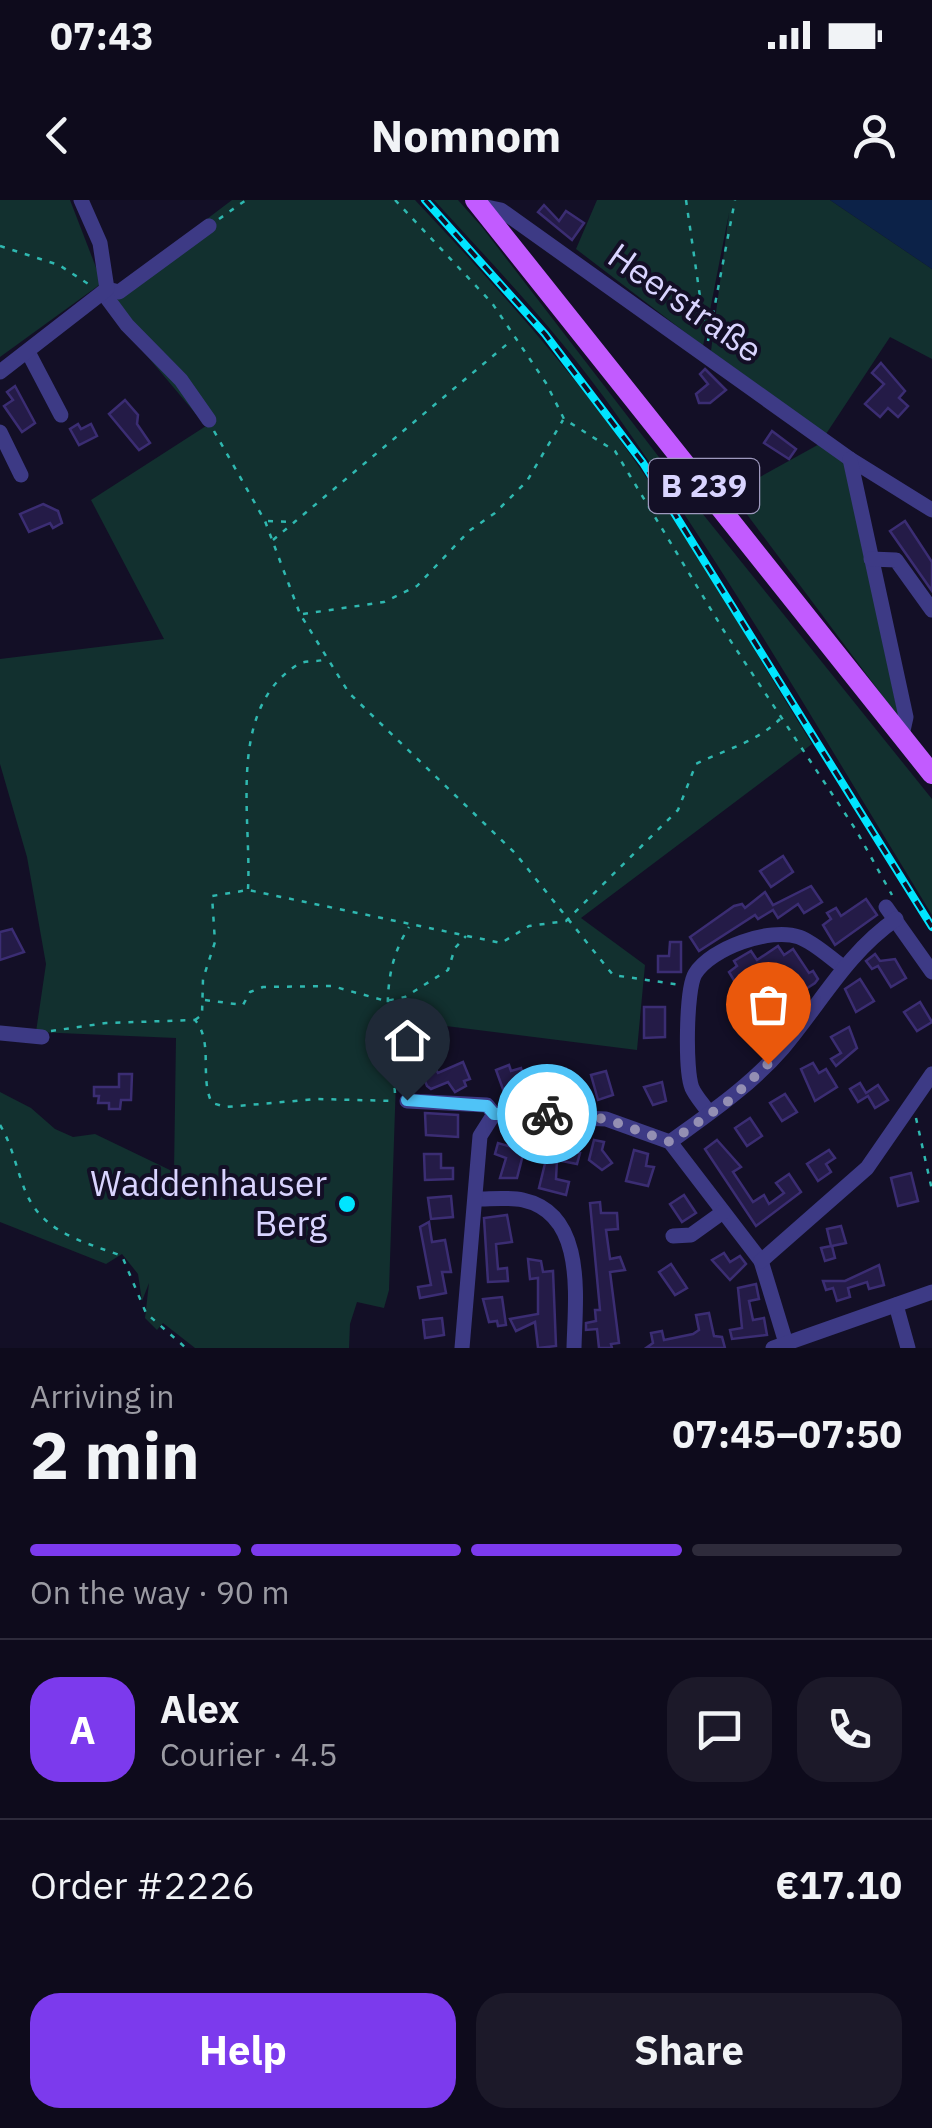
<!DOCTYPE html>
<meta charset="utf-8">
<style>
:root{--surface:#0e0b1c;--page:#1c1929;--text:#f1f3f6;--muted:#9b9ba3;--line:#2e2b3b;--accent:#7c3aed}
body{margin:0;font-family:"IBM Plex Sans",sans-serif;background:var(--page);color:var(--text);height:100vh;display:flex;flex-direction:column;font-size:38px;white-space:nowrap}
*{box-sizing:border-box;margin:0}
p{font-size:32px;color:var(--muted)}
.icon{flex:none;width:55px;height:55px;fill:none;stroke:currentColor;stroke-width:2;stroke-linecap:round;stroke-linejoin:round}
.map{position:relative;height:1148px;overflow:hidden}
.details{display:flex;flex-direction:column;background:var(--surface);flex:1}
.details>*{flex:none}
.pin{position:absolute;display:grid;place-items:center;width:85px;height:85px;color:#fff;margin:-102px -42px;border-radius:50% 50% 50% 0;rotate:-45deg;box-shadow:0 0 10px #0007}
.pin .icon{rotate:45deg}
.courier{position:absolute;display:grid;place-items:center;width:100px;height:100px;margin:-50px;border:8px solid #4fc3f7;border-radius:50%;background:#fff;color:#222;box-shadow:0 2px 12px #0007}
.summary em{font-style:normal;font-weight:700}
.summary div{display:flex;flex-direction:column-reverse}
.summary{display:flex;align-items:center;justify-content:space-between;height:170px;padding:0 30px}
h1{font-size:65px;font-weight:700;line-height:75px}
.bar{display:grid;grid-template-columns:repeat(4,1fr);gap:15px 10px;align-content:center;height:120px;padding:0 30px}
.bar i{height:12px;border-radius:8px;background:var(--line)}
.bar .current{background:var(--accent)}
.bar p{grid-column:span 4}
.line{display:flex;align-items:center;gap:25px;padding:0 30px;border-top:2px solid var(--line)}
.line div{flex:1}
.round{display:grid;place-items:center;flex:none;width:105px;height:105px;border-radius:30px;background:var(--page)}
.button{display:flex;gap:20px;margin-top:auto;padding:20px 30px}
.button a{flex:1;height:115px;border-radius:30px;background:var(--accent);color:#fff;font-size:40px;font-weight:700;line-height:115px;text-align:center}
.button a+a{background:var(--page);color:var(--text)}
.status{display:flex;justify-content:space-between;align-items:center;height:70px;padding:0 50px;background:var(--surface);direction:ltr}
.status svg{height:28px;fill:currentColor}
header{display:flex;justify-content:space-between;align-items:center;height:130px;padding:0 30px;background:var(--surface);font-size:45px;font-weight:700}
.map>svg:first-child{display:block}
.green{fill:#12302f}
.water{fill:#0c2248}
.building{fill:#241b47;stroke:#3b2d73;stroke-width:2.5}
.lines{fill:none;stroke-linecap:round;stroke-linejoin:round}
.path{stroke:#2fb8b0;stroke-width:2.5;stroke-dasharray:5 8;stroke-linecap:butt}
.minor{stroke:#3d3a85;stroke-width:15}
.major{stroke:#c25bff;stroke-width:20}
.rail-casing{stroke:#00e5ff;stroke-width:8}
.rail{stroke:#130f26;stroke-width:4;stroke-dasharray:11;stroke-linecap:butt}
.done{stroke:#948fb3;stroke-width:10;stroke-dasharray:0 18}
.route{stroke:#4fc3f7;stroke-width:12}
.poi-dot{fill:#00e5ff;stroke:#130f26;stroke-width:4}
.labels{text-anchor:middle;stroke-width:8;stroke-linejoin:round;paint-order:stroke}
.shield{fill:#130f26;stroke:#9e99be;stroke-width:2.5}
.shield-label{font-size:32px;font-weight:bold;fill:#d9d4ff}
.street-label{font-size:35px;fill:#d9d4ff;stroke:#130f26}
.poi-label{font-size:35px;fill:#d9d4ff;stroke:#130f26;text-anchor:end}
</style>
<div class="status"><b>07:43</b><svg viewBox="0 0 49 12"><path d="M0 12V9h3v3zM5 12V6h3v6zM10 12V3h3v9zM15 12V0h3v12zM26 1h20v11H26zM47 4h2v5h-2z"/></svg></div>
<header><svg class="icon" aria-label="back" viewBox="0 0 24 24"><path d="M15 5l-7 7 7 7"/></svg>Nomnom<svg class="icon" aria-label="person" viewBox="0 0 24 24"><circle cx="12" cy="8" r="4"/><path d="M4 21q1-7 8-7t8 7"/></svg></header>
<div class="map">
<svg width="932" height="1148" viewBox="0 0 932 1148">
<rect width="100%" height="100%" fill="#130f26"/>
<g class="green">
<polygon points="0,0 70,0 102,83 0,157"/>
<path d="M232 0H415C481 70 546 141 604 218 681 321 744 435 812 544L581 718 645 765 637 850 398 820 389 1090 384 1108 357 1102 350 1124 349 1148H195L163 1123 157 1130 145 1118 149 1083 142 1101 138 1074 122 1054 106 1064 0 1022V892L31 908 55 929 73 937 95 934 174 972 176 838 36 832 46 764 27 657 0 564V459L164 439 91 300 206 226 100 100Z"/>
<path d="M434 0H458L482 27 702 313 932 599V715C829 547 730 375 616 214 562 137 497 69 434 0Z"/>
<polygon points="597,0 830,0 932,69 932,159 890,137 826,234 711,151 729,13 703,146 576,49"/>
<polygon points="823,242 845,264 899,518 731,293"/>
</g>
<polygon class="water" points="830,0 932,0 932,69"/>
<g class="building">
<polygon points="544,5 559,21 566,11 584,23 572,40 538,12"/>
<polygon points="881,163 905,191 899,198 908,206 898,217 888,208 880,217 865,204 884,184 872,173"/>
<polygon points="705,169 726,190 710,203 699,203 696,194 708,184 700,174"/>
<polygon points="15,186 35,223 22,232 4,206 13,200 7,192"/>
<polygon points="125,200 138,215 137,224 150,243 139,250 109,214"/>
<polygon points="78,224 81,229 91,224 97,236 79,245 70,229"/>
<polygon points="772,231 796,249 789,259 764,243"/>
<polygon points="43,304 58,311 62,323 53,328 50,323 29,332 20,314"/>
<polygon points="905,321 932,362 932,391 890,331"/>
<polygon points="783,656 793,672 771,687 760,671"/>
<polygon points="811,686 822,702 804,713 798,704 778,718 773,710 758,719 755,715 699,751 690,737 734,706 742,704 745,708 765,692 773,705"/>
<polygon points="866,699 877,715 835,745 823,725 831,719 827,713 836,708 841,716"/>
<polygon points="12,729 24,752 0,760 0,732"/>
<polygon points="670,742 681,742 681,772 658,772 658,756 669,756"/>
<polygon points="778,746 784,755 793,749 809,773 813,771 818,779 815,783 798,794 781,767 762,780 758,774 738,787 729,772 737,766 734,761 751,751 757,760"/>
<polygon points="875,754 880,761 895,759 906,778 891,787 878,766 872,769 866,761"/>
<polygon points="860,779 874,801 856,812 845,789"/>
<polygon points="760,800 766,810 775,804 787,820 771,830 751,806"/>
<polygon points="920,802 932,822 917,831 904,812"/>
<polygon points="644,807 665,807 665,837 644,838"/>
<polygon points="849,827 857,848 836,866 831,859 841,853 831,837"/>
<polygon points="463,862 470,879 464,881 466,886 455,892 448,882 431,889 427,886 423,876 430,871 435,868 438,873"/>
<polygon points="813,863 819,873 826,869 837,887 815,901 801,869"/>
<polygon points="509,865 511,871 521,868 526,883 504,892 496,870"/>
<polygon points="566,869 574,891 557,897 550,876"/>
<polygon points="606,871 613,895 598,900 591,875"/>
<polygon points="119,874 132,874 131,900 121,900 120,909 109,909 109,903 98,903 99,896 94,896 94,887 119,887"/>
<polygon points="662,882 666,901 653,905 644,887"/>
<polygon points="860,883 866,893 878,885 888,900 875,908 868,896 858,902 850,889"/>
<polygon points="785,894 797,912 782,921 770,903"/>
<polygon points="425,913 458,915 458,937 426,935"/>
<polygon points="750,918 762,936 747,946 735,928"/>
<polygon points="518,926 532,929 528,952 524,951 517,978 500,978 506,958 495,954 498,943 512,947"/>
<polygon points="553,931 576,936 572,952 580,953 577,964 557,960 556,979 569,982 566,995 539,988"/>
<polygon points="594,940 604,942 602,950 612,963 602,970 589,960"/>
<polygon points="717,940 741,967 733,972 753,1002 764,995 769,1004 784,993 776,983 789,974 801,992 756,1026 705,949"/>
<polygon points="634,950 648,954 646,966 654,967 648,986 626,981"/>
<polygon points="829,950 835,958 826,964 831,972 818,981 807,964"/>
<polygon points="424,954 441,954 441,968 453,968 453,979 425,980"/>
<polygon points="911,973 918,1001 898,1006 891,978"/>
<polygon points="684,995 696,1013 682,1022 670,1004"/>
<polygon points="451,996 453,1017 431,1019 428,998"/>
<polygon points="600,1002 601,1013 617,1013 618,1029 606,1030 610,1059 620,1057 625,1070 610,1072 619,1143 611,1144 612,1148 599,1148 597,1129 586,1130 586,1123 596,1121 595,1110 600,1110 590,1003"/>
<polygon points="507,1015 512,1042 496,1044 498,1069 507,1068 508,1081 488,1082 484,1018"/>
<polygon points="429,1022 432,1042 445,1040 451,1072 442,1072 446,1093 420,1098 418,1087 431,1085 420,1027"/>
<polygon points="841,1026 846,1043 832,1046 835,1058 825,1061 821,1048 831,1046 827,1029"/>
<polygon points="724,1053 730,1062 740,1056 746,1064 730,1080 712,1060"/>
<polygon points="528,1059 541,1061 543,1072 553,1071 556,1146 538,1148 535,1122 516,1131 510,1119 538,1114 538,1078 530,1079"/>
<polygon points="671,1064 687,1088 675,1095 659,1072"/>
<polygon points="879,1065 884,1085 869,1089 867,1082 848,1088 850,1097 837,1101 833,1088 826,1090 823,1081 845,1081"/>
<polygon points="756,1084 759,1099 749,1101 753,1120 764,1118 767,1135 732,1139 730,1130 742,1128 738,1088"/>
<polygon points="502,1097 506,1125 498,1126 497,1121 489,1122 483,1099"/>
<polygon points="709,1113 714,1136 722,1137 725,1148 646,1148 653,1143 651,1133 662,1131 664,1140 693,1134 699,1130 696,1115"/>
<polygon points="442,1118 444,1135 425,1138 423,1120"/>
</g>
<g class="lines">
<g class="path">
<polyline points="395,0 492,103 546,183 564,219 615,251 724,431 856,630 892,695"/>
<polyline points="686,0 706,138"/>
<polyline points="219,19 246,0"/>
<polyline points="0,46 59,65 90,85"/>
<polyline points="708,141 735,0"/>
<polyline points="214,231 265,321 300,414 349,493 515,653 613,775 681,785"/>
<polyline points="268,321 295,322"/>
<polyline points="273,340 512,140"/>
<polyline points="303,414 384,402 417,386 469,331 495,313 527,281 563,220"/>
<path d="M248 689C252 618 226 510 297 465 306 459 316 463 326 459"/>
<polyline points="205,800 243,805 250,792 263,787 332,786 386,801 405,797 448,770 455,748 466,736"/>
<path d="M195 820 202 815 203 779 215 742 212 696 248 690 501 743 529 726 566 721 678 610 696 564C726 549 757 542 780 519"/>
<path d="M51 831 106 823 195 820C214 842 199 878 212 903L226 907 317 899 396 901"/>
<path d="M395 893C390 834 376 778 409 727"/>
<polyline points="916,918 932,990"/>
<path d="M0 925C12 945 15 964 23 985 39 1032 79 1040 122 1056L146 1113 186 1148"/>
</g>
<g class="minor">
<polyline points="481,6 501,10 850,259 932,310"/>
<polyline points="107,89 119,92 209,26"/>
<polyline points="104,94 127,125 181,180 209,220"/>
<polyline points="28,152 61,215"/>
<polyline points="0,172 107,89 100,43 81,0"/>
<polyline points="0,232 21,275"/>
<polyline points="850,259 906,517 902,535"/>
<polyline points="871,359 896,360 932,410"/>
<polyline points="886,707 932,772"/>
<polyline points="0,833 42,837"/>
<polyline points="407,901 487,905 494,914"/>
<path d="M709 913C704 905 696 897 692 888 685 871 686 789 695 774 711 748 770 727 799 737 815 743 829 757 843 767"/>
<polyline points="494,914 606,919 670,942 761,1061 786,1143"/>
<path d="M670 942C710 913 750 886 783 848 821 803 847 753 896 719"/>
<path d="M476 999C491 999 509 997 523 1000 587 1014 575 1100 574 1148"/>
<polyline points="673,1036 691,1035 723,1012"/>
<polyline points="761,1061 867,968 932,874"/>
<polyline points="896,1105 908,1148"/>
<polyline points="462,1148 480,936 494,914"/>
<polyline points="773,1148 932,1092"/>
</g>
<polyline class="major" points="475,0 932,574"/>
<g class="rail-casing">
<polyline id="rail" points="425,0 545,134 643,263 932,727"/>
</g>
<use href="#rail" class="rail"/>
</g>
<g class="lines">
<polyline class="done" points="547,914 606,919 670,942 730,900 768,864"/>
<polyline class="route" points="407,900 487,906 494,914 547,914"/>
</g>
<circle class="poi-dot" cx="347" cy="1004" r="10"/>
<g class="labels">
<rect class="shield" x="649" y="259" width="110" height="54" rx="8"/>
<g class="shield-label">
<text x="704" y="297">B 239</text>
</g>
<g class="street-label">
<text transform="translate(685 103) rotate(35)" y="12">Heerstraße</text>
</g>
<g class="poi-label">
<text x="327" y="996">Waddenhauser<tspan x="327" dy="40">Berg</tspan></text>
</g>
</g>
</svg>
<div class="pin" style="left:768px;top:864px;background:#ea580c"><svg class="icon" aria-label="bag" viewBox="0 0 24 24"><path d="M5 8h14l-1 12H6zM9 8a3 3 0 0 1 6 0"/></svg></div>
<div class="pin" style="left:407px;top:900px;background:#1f2937"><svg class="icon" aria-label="home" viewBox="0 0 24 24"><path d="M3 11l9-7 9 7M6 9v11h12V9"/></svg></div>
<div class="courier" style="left:547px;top:914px"><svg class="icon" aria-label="bike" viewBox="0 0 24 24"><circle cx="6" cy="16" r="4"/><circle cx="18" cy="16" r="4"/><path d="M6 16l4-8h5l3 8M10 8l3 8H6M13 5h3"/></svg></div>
</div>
<section class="details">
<div class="summary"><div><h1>2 min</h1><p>Arriving in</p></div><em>07:45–07:50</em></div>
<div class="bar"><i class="current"></i><i class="current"></i><i class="current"></i><i></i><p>On the way · 90 m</p></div>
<div class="line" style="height:180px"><b class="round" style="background:var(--accent);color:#fff">A</b><div><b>Alex</b><p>Courier · 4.5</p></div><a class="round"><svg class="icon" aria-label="chat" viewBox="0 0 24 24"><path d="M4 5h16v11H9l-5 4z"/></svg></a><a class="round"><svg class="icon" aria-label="phone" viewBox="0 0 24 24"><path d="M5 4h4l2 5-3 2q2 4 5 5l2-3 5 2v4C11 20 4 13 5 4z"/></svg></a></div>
<div class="line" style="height:130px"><div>Order #2226</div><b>€17.10</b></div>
<div class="button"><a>Help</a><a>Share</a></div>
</section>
